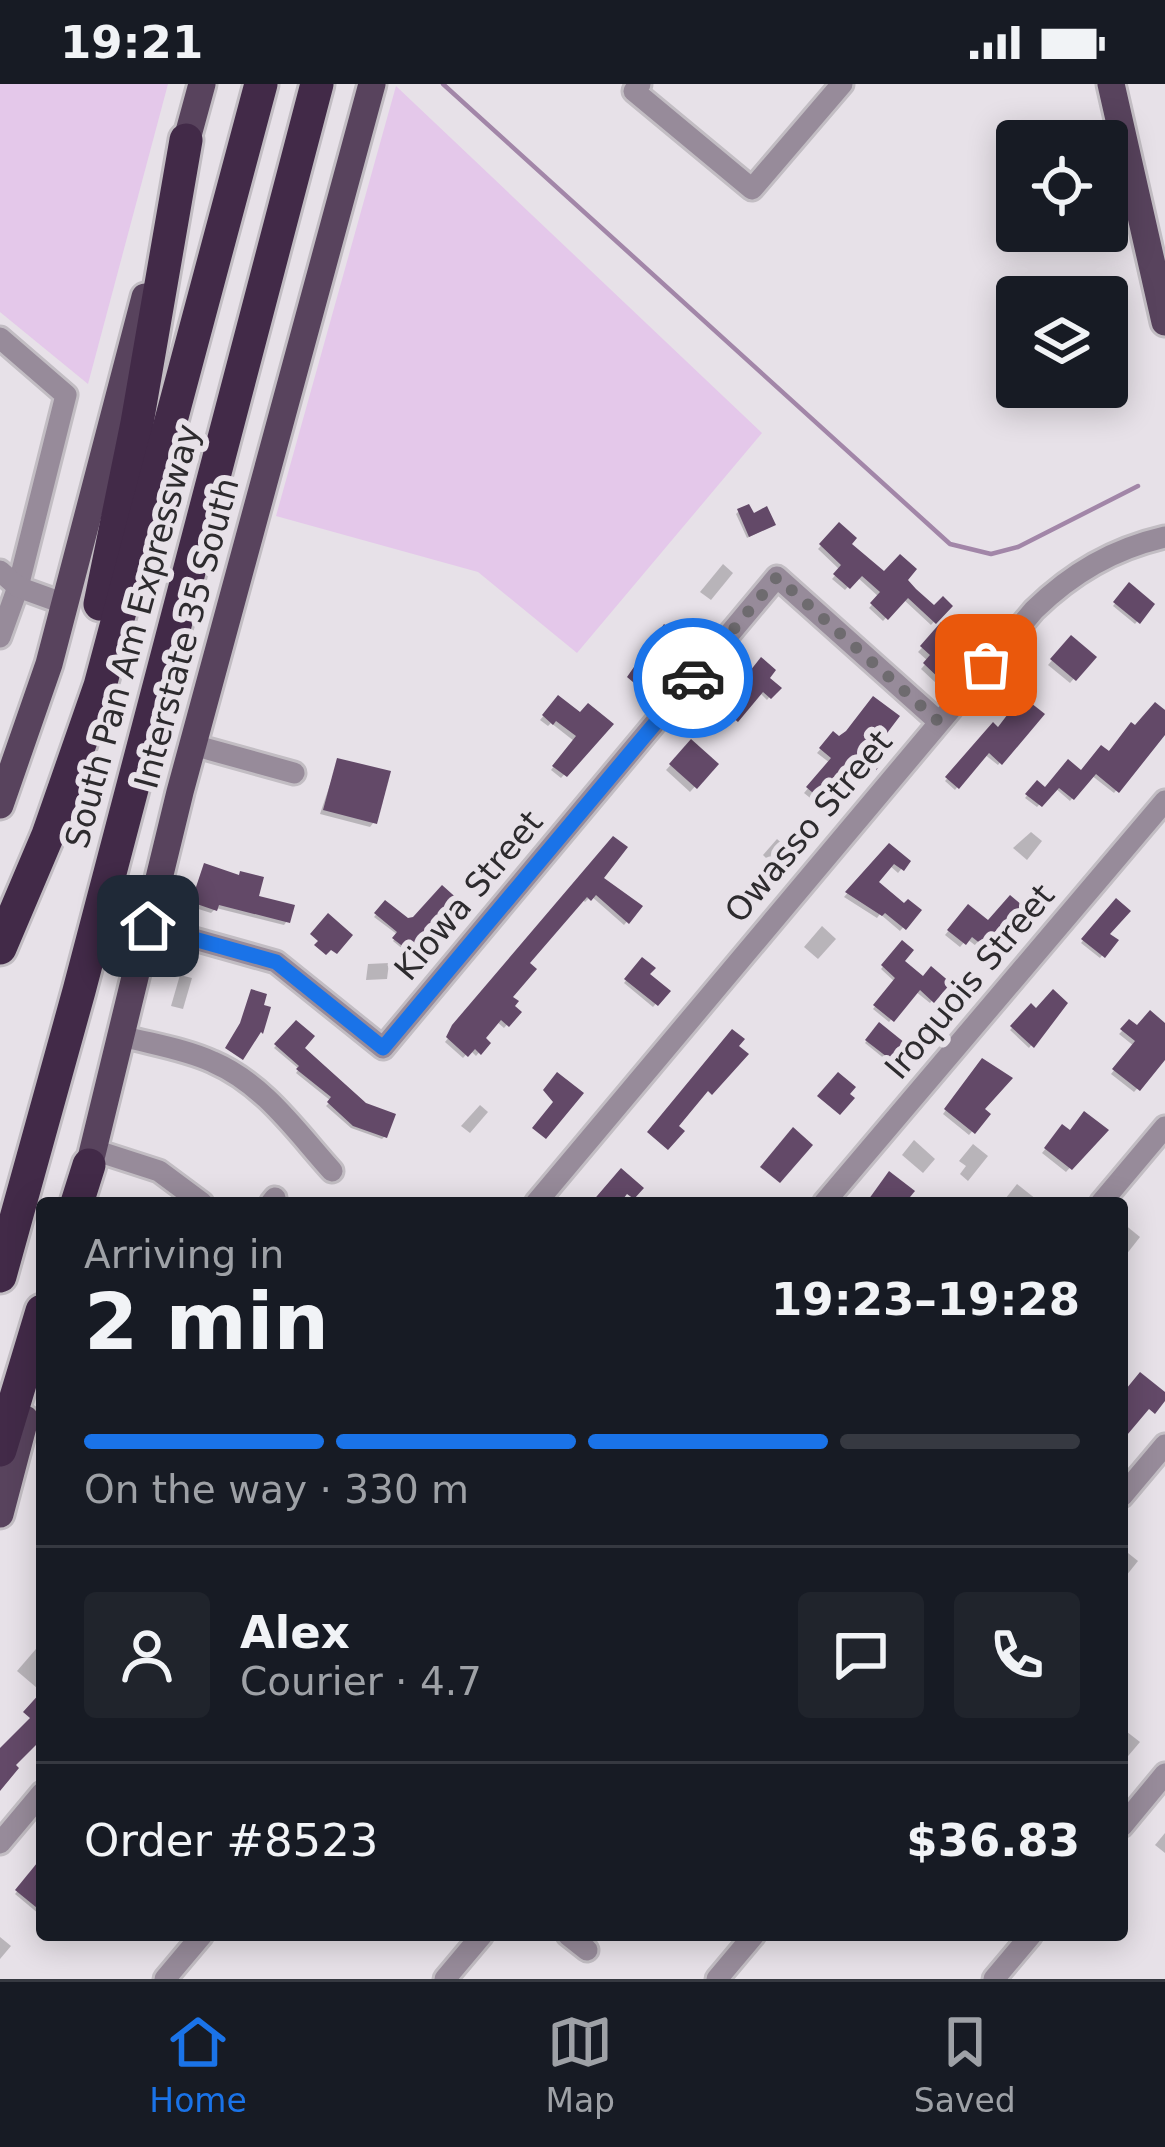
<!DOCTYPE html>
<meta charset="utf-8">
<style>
:root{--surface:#171b24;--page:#20242c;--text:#f1f3f6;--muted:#9ea1a6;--line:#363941;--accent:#1a73e8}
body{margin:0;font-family:"DejaVu Sans",sans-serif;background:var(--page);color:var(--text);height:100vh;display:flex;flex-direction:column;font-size:45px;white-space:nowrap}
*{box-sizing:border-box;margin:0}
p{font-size:39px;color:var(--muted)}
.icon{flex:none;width:66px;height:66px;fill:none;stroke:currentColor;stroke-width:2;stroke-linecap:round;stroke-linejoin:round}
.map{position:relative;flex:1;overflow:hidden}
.details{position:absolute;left:36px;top:1113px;width:1092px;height:744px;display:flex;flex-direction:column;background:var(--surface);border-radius:12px;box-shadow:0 6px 30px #0003}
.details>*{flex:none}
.buttons{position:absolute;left:996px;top:36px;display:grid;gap:24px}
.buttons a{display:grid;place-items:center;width:132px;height:132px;border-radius:12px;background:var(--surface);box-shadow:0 6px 30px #0003;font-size:60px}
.pin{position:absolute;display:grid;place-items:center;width:102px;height:102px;color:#fff;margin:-51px;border-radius:24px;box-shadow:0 6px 18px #0006}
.courier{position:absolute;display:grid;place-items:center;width:120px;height:120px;margin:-60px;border:9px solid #1a73e8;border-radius:50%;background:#fff;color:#222;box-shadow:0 3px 15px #0007}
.head em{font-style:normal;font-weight:700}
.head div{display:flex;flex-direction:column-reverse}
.head{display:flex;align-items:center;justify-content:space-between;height:204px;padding:0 48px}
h1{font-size:78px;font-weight:700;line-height:90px}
.bar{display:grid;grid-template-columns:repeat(4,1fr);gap:18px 12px;align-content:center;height:144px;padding:0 48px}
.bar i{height:15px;border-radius:9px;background:var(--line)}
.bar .current{background:var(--accent)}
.bar p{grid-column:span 4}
.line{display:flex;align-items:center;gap:30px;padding:0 48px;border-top:3px solid var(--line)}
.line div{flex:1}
.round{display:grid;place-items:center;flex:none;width:126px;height:126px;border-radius:12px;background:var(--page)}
.status{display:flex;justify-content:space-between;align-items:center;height:84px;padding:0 60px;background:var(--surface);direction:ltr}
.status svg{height:33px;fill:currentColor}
.tab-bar{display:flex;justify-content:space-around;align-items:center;height:168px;border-top:3px solid var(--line);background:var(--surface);font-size:33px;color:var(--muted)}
.tab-bar a{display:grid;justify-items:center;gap:6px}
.tab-bar .current{color:var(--accent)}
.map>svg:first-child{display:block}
.green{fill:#e4c8ea}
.shadow{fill:#0003}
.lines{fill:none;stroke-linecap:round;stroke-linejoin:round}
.stream{stroke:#a286a8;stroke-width:4.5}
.building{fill:#634968}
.minor-casing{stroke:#c2bdc3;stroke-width:27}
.major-casing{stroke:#c2bdc3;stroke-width:33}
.highway-casing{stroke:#c2bdc3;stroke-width:39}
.minor{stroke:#978b9a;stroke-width:21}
.major{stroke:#58435d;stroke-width:27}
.highway{stroke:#422a48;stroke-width:33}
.done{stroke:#6e6b6f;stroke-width:12;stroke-dasharray:0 21.6}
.route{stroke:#1a73e8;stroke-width:15}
.labels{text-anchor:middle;stroke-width:12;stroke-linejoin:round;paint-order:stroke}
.street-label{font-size:33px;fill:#2d2b2e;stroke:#e7e1e8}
</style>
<div class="status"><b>19:21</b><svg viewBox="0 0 49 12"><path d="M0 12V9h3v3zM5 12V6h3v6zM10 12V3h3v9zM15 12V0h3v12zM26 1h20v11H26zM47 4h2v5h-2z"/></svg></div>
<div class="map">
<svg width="1165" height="1895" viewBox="0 0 1165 1895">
<rect width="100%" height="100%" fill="#e7e1e8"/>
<g class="green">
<polygon points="0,0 168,0 88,300 0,228"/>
<polygon points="396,2 762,349 577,569 478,488 276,432"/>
</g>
<g class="shadow">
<polygon points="738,428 752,433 770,443 747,454 736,430"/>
<polygon points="839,442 848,460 884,491 903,496 934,525 948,522 931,541 903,515 883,537 869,524 879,513 857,493 845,506 832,495 840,486 818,465"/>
<polygon points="723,480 733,489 711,516 700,508"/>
<polygon points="1129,502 1151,520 1135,540 1113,522"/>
<polygon points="942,543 967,565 936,599 921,585 928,577 918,568"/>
<polygon points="1071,555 1092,573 1070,599 1048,581"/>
<polygon points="761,577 766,594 777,604 767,616 759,608 734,638 721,628"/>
<polygon points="1017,612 1040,630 998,681 984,670 955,706 945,697 993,642 998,647 1014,626 1008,622"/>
<polygon points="558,615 580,632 610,640 561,694 551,686 574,657 551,639 548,642 540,636"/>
<polygon points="1165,630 1165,648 1114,709 1091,691 1070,717 1055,704 1037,723 1025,714 1037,700 1045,707 1081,690 1135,645"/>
<polygon points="833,651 868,669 871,688 867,691 856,682 819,721 804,709 830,679 817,669"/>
<polygon points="691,659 715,680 690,708 666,686"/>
<polygon points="338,677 374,738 370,743 320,730"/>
<polygon points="1031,748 1042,757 1027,776 1013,764"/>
<polygon points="777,755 786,763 771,779 763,771"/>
<polygon points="613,756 600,795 639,823 624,841 591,812 585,818 582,815 526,879 509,913 510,922 518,928 504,944 496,937 482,954 487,959 476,972 470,966 463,974 445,958"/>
<polygon points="889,763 907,778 898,789 889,781 874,798 904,823 918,826 900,847 880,830 877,834 844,813"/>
<polygon points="205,782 255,814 287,837 284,841 216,824 211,829 189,822"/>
<polygon points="457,818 410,871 393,857 398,851 374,833 385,820 407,838"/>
<polygon points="1116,818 1106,850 1114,857 1100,874 1081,859"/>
<polygon points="1018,823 980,865 967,855 960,863 945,851 968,824 988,840"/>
<polygon points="822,842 836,855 818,875 804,863"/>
<polygon points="902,860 900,877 923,896 947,899 930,919 915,907 889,938 873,925 895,898 881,885"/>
<polygon points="642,877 646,891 667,907 653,923 624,899"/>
<polygon points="389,879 387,895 366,896 368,880"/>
<polygon points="180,891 192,894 183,925 171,922"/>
<polygon points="1064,920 1029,964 1010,946 1031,924 1036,928"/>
<polygon points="1130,939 1137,945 1165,943 1165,974 1134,1008 1111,990 1134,962 1119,950"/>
<polygon points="296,940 300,964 385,1052 382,1055 351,1044 326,1022 331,1017 296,989 299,985 274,964"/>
<polygon points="879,942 901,959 886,976 865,959"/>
<polygon points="979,981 981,1026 987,1030 969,1051 943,1030"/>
<polygon points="480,1021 488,1028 470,1049 461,1042"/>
<polygon points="1063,1044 1069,1050 1104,1046 1066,1088 1042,1069"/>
<polygon points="914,1056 935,1075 923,1089 902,1071"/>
<polygon points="973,1060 988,1072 968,1097 960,1090 966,1082 959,1077"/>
<polygon points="1017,1100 1041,1119 1002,1119"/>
<polygon points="1124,1140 1140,1153 1122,1176 1122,1141"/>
<polygon points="1128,1469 1138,1477 1122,1497 1122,1476"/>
<polygon points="42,1558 42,1598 37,1604 17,1587"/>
<polygon points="1122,1644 1140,1658 1123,1678 1122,1677"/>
<polygon points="1165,1749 1165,1769 1155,1761"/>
<polygon points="42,1778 42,1826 39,1830 15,1810"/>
<polygon points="0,1853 11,1862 0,1875"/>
</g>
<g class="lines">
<polyline class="stream" points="443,0 950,460 991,470 1018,463 1138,402"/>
</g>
<g class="building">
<polygon points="749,420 754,429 767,422 776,441 749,453 737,425"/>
<polygon points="839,438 857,454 852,460 884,487 900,470 917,485 908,496 916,505 934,521 943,512 953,522 936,540 908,514 888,536 870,519 880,508 862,492 850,505 833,490 841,481 819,460"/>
<polygon points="1129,498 1155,520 1140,540 1113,518"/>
<polygon points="941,538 971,565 942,597 923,579 930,571 920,562"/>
<polygon points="664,540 682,554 650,599 646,596 640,604 627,593"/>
<polygon points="1071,551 1097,573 1076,597 1050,575"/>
<polygon points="761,573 776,586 770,594 782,604 771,615 763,608 738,638 721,624"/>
<polygon points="1017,608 1045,630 1002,681 989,669 959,705 945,693 993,638 998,643 1014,622 1009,618"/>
<polygon points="558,611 580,628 588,619 614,640 567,693 552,682 576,652 556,637 553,641 542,631"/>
<polygon points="873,612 900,632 872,669 883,678 873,690 862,681 825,719 806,703 831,674 819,664 833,647 839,652 846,647"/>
<polygon points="1155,618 1165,626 1165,651 1119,709 1096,690 1074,716 1059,704 1042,723 1025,710 1037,696 1045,703 1068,675 1081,686 1101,661 1109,667 1131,638 1135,641"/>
<polygon points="691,655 719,680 697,705 669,680"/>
<polygon points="337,674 391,687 377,740 323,726"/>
<polygon points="613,752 628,763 604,794 643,822 629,840 596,811 591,817 587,813 530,879 537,885 513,913 519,917 515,922 522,928 509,943 501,936 486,954 491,959 481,971 475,965 468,973 446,953 452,941"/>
<polygon points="889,759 911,777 904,787 894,780 879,798 904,819 908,815 922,826 906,846 885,829 882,832 845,808"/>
<polygon points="204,779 239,791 240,787 264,793 259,812 295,821 290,839 219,821 217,827 191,818"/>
<polygon points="442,801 461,818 414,871 392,854 397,848 374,829 385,816 408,834 413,833"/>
<polygon points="1010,811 1023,822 986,864 972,853 966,861 947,846 968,820 988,836"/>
<polygon points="1116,814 1131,827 1110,850 1119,856 1105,874 1081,855"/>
<polygon points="328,829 353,851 337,870 331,866 326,871 314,861 318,857 310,850"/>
<polygon points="902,856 914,866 905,877 923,892 931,882 951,899 934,919 920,906 894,938 873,921 895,894 881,881"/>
<polygon points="642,873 656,884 650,890 671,907 658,922 624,895"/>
<polygon points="251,905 267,910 264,921 271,923 263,950 261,948 243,976 225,964 240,939"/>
<polygon points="1053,905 1068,919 1034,964 1010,942 1031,919 1036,924"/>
<polygon points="1150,926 1165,939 1165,976 1140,1007 1112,985 1135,957 1120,945 1129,935 1137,941"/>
<polygon points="296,936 315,952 305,964 366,1019 396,1030 387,1054 353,1042 327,1018 331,1013 296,985 299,982 274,960"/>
<polygon points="879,938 905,959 891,976 865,956"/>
<polygon points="732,945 745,955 739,962 749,970 712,1011 708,1007 679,1042 685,1047 668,1066 647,1048"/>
<polygon points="982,974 1013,994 985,1025 991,1030 975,1050 944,1025"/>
<polygon points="557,988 584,1009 546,1055 532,1044 553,1018 543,1006"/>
<polygon points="838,988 856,1003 850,1010 855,1014 840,1031 817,1012"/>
<polygon points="1084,1027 1109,1046 1072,1086 1044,1064 1062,1040 1070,1046"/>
<polygon points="793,1043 813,1061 780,1099 760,1083"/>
<polygon points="621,1084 644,1104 634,1115 627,1110 620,1119 591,1119"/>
<polygon points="889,1087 915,1107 905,1119 866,1119"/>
<polygon points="1140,1288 1165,1308 1165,1317 1155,1330 1149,1325 1122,1357 1122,1310"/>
<polygon points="42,1607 42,1655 16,1681 19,1684 0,1707 0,1664 30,1634 23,1628"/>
<polygon points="42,1773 42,1828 15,1806"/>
</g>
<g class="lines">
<g class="minor-casing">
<g id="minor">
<polyline points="640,0 634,7 752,105 842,0"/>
<polyline points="0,254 66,311 18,503 0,553"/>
<polyline points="0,487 18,503 65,520"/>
<polyline points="193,661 294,689"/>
<polyline points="148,842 276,878 383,964 777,493 938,637"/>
<path d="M122 952C151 960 185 965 213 978 264 1000 296 1047 332 1087"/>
<polyline points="94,1066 159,1087 202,1119"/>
<polyline points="271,1119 275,1114"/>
<path d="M536 1119 1034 526C1072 489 1113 465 1165 453"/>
<polyline points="824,1119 1165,717"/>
<polyline points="1101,1119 1165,1043"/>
<polyline points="1122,1412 1165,1361"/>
<polyline points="1122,1742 1165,1690"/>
<polyline points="0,1759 42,1709"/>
<polyline points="568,1851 587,1866"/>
<polyline points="165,1895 202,1851"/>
<polyline points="445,1895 482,1851"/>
<polyline points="717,1895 754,1851"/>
<polyline points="994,1895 1031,1851"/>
</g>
</g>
<g class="major-casing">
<g id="major">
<polyline points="1111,0 1165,238"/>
<polyline points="181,77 202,0"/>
<polyline points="0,721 49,580 145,213"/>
<polyline points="85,1099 180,708 372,0"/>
<polyline points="0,1430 25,1335"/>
</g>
</g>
<g class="highway-casing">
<g id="highway">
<polyline points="100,520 137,339 186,56"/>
<polyline points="0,864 48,751 100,602 261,0"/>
<polyline points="77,1119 89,1081"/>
<polyline points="0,1192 79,907 317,0"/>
<polyline points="0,1366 42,1227"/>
</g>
</g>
<use href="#minor" class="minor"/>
<use href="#major" class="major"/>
<use href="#highway" class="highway"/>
</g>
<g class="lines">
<polyline class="done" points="693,594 777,493 938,637 986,581"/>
<polyline class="route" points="148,842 276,878 383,964 693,594"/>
</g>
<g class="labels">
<g class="street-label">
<text transform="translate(186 549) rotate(-75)" y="12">Interstate 35 South</text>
<text transform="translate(132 552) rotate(-75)" y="12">South Pan Am Expressway</text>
<text transform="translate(808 742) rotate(-50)" y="12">Owasso Street</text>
<text transform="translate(468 811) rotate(-50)" y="12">Kiowa Street</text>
<text transform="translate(969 897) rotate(-50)" y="12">Iroquois Street</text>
</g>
</g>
</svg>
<div class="buttons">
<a><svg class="icon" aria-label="locate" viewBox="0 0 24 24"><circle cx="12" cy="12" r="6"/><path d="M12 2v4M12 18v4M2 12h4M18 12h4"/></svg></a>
<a><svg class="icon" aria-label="layers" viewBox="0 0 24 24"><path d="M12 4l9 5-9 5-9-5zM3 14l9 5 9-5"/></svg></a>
</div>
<div class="pin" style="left:986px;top:581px;background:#ea580c"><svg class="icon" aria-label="bag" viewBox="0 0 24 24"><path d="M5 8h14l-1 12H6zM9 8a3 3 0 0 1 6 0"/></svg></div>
<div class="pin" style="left:148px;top:842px;background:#1f2937"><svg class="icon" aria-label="home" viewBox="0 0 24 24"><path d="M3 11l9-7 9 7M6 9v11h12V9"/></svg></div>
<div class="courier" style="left:693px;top:594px"><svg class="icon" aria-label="car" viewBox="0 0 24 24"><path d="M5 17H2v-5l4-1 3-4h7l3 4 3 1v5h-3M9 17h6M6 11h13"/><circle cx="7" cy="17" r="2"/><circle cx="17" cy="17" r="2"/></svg></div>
<section class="details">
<div class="head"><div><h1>2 min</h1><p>Arriving in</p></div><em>19:23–19:28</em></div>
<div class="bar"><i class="current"></i><i class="current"></i><i class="current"></i><i></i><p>On the way · 330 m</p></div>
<div class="line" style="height:216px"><a class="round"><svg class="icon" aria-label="person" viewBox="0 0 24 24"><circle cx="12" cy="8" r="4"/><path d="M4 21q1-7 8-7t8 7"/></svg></a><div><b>Alex</b><p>Courier · 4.7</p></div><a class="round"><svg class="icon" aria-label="chat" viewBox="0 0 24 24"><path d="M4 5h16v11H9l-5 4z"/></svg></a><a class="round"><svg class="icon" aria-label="phone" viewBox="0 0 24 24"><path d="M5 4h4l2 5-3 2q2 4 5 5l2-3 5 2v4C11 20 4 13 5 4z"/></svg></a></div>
<div class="line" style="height:156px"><div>Order #8523</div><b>$36.83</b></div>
</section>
</div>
<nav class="tab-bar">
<a class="current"><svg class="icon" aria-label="home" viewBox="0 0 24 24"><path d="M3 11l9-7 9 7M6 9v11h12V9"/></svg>Home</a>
<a><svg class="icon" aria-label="map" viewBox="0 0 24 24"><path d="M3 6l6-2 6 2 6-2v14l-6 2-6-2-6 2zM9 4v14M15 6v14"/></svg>Map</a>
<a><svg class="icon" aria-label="saved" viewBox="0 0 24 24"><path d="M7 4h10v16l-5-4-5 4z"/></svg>Saved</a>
</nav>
